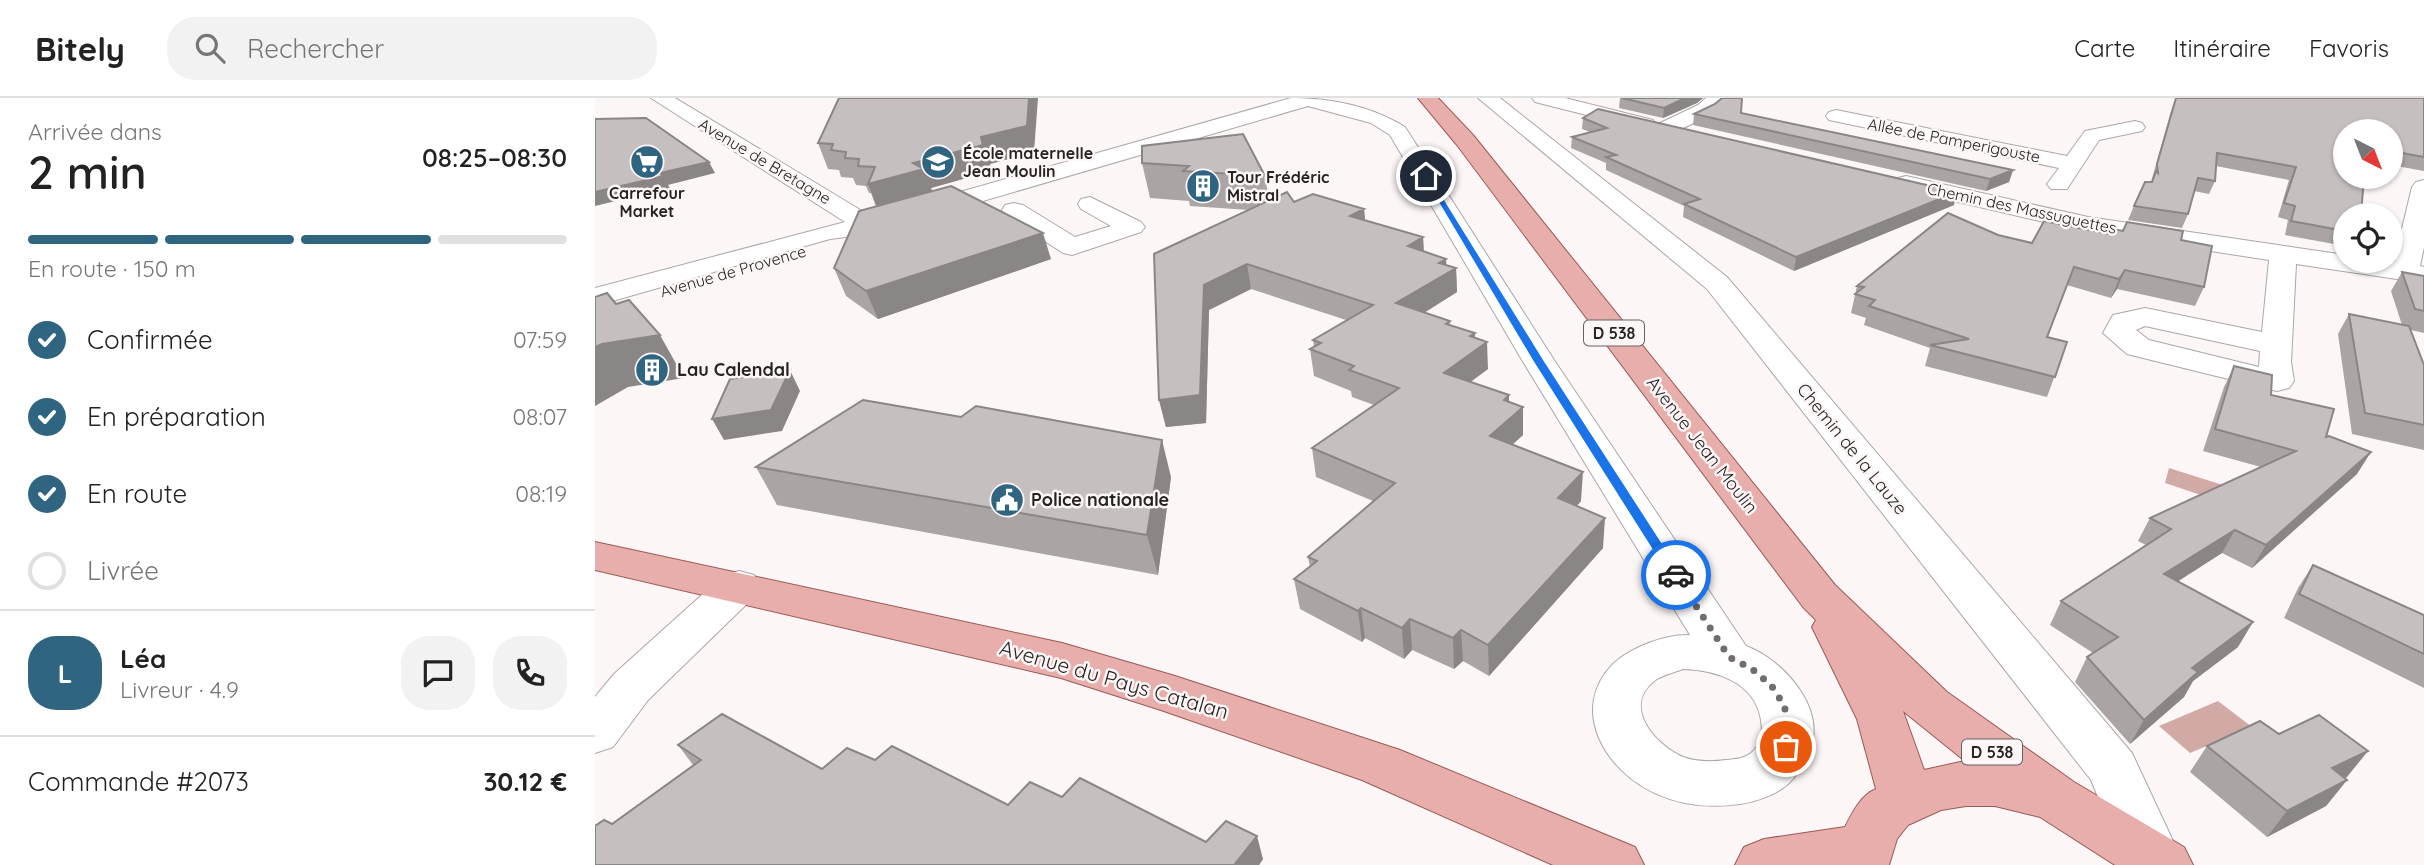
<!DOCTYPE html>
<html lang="fr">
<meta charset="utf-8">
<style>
:root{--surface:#fff;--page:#f2f2f2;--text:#222;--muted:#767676;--line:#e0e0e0;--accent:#306581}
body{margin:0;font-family:Quicksand,sans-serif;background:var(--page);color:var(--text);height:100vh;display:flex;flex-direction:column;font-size:26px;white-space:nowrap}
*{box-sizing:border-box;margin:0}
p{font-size:23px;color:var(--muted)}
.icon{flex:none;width:38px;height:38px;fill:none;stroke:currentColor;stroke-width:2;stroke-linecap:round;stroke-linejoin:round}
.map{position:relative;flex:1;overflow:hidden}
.sheet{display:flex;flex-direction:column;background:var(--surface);width:595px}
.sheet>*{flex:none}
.needle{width:46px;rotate:138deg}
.controls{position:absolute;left:1738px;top:21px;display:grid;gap:14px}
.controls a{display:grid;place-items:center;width:70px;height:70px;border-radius:50%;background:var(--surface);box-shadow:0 2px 5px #0004;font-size:35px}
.pin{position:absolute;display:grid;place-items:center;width:60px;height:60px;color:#fff;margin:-30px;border:4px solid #fff;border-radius:50%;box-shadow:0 2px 7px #0007}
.courier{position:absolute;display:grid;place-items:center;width:70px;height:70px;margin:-35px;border:5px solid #1a73e8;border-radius:50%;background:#fff;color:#222;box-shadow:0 2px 9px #0007}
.overview em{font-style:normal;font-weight:600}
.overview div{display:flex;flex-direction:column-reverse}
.overview{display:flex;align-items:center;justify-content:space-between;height:119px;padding:0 28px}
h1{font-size:46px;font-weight:600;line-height:52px}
.bar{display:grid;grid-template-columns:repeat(4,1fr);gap:10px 7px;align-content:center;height:84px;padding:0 28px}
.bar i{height:9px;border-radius:5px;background:var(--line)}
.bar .current{background:var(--accent)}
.bar p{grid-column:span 4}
.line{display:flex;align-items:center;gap:18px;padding:0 28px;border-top:2px solid var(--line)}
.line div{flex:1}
.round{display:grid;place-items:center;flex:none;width:74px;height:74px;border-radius:28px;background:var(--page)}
ol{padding:0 28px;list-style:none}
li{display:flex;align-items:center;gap:21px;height:77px}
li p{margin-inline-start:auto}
li .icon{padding:7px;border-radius:50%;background:var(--accent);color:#fff;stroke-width:4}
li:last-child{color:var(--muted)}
li i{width:38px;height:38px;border:4px solid var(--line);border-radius:50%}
header{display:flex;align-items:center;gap:42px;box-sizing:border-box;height:98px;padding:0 35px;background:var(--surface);border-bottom:2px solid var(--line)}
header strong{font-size:33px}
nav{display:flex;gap:38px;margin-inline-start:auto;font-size:24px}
.search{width:490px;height:63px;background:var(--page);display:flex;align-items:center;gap:18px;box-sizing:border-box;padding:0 24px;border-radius:28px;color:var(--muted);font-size:26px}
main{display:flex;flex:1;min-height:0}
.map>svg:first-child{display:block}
.water{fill:#d1aaa6}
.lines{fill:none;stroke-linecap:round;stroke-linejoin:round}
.minor-casing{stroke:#ada6a6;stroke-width:2}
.major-casing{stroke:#9a5a57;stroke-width:2}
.minor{fill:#fff;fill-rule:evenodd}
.major{fill:#e8aeab;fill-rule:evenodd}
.wall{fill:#aaa4a4}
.shaded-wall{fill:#8b8686}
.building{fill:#c6bfbf;stroke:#8b8686;stroke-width:2}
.route{fill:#1a73e8}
.done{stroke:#716d6d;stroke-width:7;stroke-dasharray:0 12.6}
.labels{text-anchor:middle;stroke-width:5;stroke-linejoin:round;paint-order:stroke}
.far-street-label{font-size:16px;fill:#262323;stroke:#fdf6f6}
.far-poi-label{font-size:16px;font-weight:bold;fill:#262323;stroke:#fdf6f6;text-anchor:start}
.shield{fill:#fdf6f6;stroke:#666262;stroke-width:2}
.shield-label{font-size:16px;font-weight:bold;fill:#262323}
.poi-label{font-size:18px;font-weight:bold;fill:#262323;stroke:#fdf6f6;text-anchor:start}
.street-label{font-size:18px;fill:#262323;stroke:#fdf6f6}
.near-street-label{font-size:21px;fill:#262323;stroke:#fdf6f6}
</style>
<header>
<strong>Bitely</strong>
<div class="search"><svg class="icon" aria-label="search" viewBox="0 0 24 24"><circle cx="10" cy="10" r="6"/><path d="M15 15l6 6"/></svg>Rechercher</div>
<nav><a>Carte</a><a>Itinéraire</a><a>Favoris</a></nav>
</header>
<main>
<section class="sheet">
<div class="overview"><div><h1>2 min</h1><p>Arrivée dans</p></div><em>08:25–08:30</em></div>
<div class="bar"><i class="current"></i><i class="current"></i><i class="current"></i><i></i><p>En route · 150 m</p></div>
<ol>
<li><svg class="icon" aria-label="check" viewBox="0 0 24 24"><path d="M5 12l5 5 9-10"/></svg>Confirmée<p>07:59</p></li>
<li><svg class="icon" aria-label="check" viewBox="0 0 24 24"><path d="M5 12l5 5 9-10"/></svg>En préparation<p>08:07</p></li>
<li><svg class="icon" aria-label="check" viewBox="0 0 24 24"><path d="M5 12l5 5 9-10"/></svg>En route<p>08:19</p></li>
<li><i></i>Livrée</li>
</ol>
<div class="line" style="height:126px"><b class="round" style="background:var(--accent);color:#fff">L</b><div><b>Léa</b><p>Livreur · 4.9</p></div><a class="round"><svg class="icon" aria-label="chat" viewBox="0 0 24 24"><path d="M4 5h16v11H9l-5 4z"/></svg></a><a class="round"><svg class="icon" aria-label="phone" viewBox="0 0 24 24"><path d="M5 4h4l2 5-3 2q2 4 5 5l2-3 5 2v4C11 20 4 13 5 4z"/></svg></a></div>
<div class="line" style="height:91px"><div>Commande #2073</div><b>30.12 €</b></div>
</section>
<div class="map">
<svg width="1829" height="767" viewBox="0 0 1829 767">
<rect width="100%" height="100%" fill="#fdf6f6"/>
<g class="water">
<polygon points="1574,370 1631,388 1606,397 1570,385"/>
<polygon points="1623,603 1657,629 1595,655 1564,628"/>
</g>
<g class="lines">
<g class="minor-casing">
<g id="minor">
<path d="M56 0H80L277 119 696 0C736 0 776 8 810 29L959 262 1151 548C1187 561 1232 610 1215 651 1209 664 1204 676 1193 686 1181 697 1160 704 1145 706 1116 710 1089 708 1062 696 1011 674 973 612 1018 566 1036 549 1071 536 1095 537L927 262 795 37 776 25 713 8 323 122 274 136 235 141 0 208V190L250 124ZM1088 571C1121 572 1160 584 1166 622 1168 635 1167 646 1156 655 1149 661 1140 661 1131 662 1116 664 1102 664 1088 659 1059 646 1025 607 1062 581 1069 577 1080 574 1088 571Z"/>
<polygon points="883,0 905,0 1132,179 1537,655 1585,758 1581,767 1531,767 1496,682 1112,191"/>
<polygon points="937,0 970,0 1058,22 1061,26 1058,30 1051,32 940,4"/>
<path d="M1111 0H1132C1120 15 1081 39 1063 34L1060 30 1063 26 1103 7Z"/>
<polygon points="1241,12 1472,58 1490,33 1540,23 1547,25 1550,29 1547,33 1504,42 1472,91 1456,91 1452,86 1464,70 1234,22 1231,18 1234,14"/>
<path d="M1311 78 1493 119 1750 157V163L1799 164 1817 89 1821 84 1829 82V149L1825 168 1829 169V185L1701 166 1696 264 1699 283 1694 290 1682 293 1532 256 1508 235 1518 217 1550 210 1667 234 1674 162 1492 134 1303 90 1299 85 1303 80ZM1550 228 1665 253 1664 269 1554 242 1541 232Z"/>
<polygon points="495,99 546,124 550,129 546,134 477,157 468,155 410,117 407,112 410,107 419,105 428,107 480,139 516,128 486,111 483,106 486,101"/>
<polygon points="144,473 159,477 166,488 159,499 53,602 18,649 0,655 0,599 19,576 129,477"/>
</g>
</g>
<g class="major-casing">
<g id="major">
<path d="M823 0H843L878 37 1240 487 1352 594 1479 684 1589 749 1598 767H1520L1445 719 1400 708H1371L1346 712 1313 727 1302 741 1294 767H1140L1149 749 1169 741 1250 729C1257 715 1266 697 1281 691L1262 621 1217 529 1221 522 1208 509 862 47ZM1308 613 1370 663 1329 672Z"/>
<polygon points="0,444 467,545 580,578 805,652 1040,749 1049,767 958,767 767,682 566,612 466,580 0,472"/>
</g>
</g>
<use href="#minor" class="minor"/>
<use href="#major" class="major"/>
</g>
<g class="wall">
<polygon points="1025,0 1108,0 1102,5 1068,20 1024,10"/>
<polygon points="1581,0 1829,0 1829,73 1796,67 1796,33 1750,33 1750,148 1690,137 1693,122 1683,119 1694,82 1621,68 1620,83 1614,96 1599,93 1593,116 1587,130 1533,122 1539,108 1556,84 1576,13"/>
<polygon points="1146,15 1418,72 1414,84 1391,93 1098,27 1099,16"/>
<polygon points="988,20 1359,107 1199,173 1088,119 1089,108 1011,72 1011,65 976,50 977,39 995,34 987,31"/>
<polygon points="223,45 439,54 395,66 396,73 336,90 337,93 456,161 283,221 251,198 239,170 281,109 276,95 274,95 271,88 261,87 258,80 246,79 244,72 233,71"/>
<polygon points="547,48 670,78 674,102 769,111 770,122 828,139 829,153 851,161 851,167 861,170 862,194 829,215 855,223 855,227 880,240 893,271 875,284 914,304 928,337 917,347 986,403 982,408 1008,450 894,578 868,563 859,571 817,552 809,561 770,540 767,544 705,511 699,481 715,469 713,459 778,403 721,379 717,350 779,307 757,299 756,293 719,278 715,251 719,249 718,242 751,222 656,191 614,212 611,325 571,329 564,302 654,112 595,108 594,103 555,100 547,65"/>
<polygon points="1515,136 1586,142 1609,189 1600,208 1522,191 1516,200 1472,187 1453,239 1472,244 1452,299 1330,268 1335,250 1269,227 1271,220 1256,215 1262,188 1403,137 1437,145"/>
<polygon points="1807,174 1829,178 1829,235 1816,232 1829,267 1829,352 1757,336 1743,236 1754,216 1807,227 1796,193"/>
<polygon points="1639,268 1731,339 1762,376 1657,470 1627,455 1583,483 1643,549 1598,583 1589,599 1535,646 1480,584 1492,559 1498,555 1455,527 1466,503 1551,447 1543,443 1555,420 1666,369 1608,353 1629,289"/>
<polygon points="161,369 576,379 563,477 182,407"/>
<polygon points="1718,467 1829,517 1829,590 1689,520 1703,490"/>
<polygon points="1684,636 1752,679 1749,680 1752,682 1731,708 1672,739 1595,674 1612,648"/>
<polygon points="83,647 227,671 280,662 413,707 467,699 668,761 664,767 0,767 17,726 98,667"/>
</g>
<g class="shaded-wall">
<polygon points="434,0 443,0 439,54 395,66 396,73 336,90 339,99 284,114 273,86 318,65 386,39"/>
<polygon points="1090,0 1108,0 1102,5 1068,20 1069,10"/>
<polygon points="114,64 120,75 73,87 75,90 0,108 0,94 65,75"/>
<polygon points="1418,72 1414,84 1391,93 1395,81"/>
<polygon points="1362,94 1359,107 1199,173 1201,159"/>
<polygon points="769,111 771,134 755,118"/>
<polygon points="448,135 456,161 283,221 271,193"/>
<polygon points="828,139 829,163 813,148"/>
<polygon points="851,161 852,175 861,170 862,194 803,231 801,205 844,165"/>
<polygon points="652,166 656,191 614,212 611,325 571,329 564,302 609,187"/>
<polygon points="1530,172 1522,191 1516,200 1524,181"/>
<polygon points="880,235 880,253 892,244 893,271 851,302 849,275 875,238"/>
<polygon points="65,237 89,280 33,289 0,308 0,249 7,246"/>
<polygon points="195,272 205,293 187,333 129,342 117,321"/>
<polygon points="914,297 914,322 928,309 928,337 895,366 895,338 909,302"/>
<polygon points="567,342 576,379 563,477 552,437"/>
<polygon points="1776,354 1762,376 1657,470 1671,447"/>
<polygon points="988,374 986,403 961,430 963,400"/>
<polygon points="1010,420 1008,450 894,578 893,547"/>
<polygon points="1640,432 1627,455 1557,500 1569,476"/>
<polygon points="766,510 770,540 767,544 763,513"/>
<polygon points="815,521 817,552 809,561 807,530"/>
<polygon points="1658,524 1643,549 1598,583 1589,599 1535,646 1549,622 1597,570"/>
<polygon points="866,532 868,563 859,571 858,540"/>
<polygon points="1773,653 1752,679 1717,696 1737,670"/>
<polygon points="1752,682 1731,708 1672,739 1692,713"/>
<polygon points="662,738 668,761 664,767 639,767"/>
</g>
<g class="building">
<polygon points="244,0 434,0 432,28 386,39 388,47 318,65 329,71 273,86 280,69 263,68 264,61 250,60 251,54 236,52 238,46 223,45"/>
<polygon points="1027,0 1090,0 1069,10"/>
<polygon points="1127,0 1147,0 1146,15 1418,72 1395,81 1099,16 1120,6"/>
<polygon points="1581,0 1829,0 1829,59 1796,53 1796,33 1750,33 1750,79 1769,79 1766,117 1750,117 1750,133 1696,123 1700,108 1689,105 1701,69 1622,55 1620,83 1603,80 1593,116 1539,108 1550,84 1557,84 1561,73 1563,75 1562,66"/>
<polygon points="1003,11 1362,94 1201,159 1089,106 1105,101 1011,59 1021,57 977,39 1012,30 988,20"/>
<polygon points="51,20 114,64 65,75 69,78 0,94 0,21"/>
<polygon points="648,36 670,78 588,73 594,68 547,65 547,48"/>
<polygon points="356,88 448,135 271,193 239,170 264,113"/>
<polygon points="692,94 699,104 718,96 769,111 755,118 828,139 813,148 851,161 844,165 861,170 801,205 855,223 851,226 880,235 875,238 892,244 849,275 914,297 909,302 928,309 895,338 988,374 963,400 1010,420 893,547 866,532 858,540 815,521 807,530 766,510 763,513 699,481 722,463 713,459 800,385 717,350 804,290 754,272 759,268 715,251 726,245 718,242 778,207 652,166 609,187 605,297 564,302 559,156"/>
<polygon points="1353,115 1403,137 1437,145 1449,123 1515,136 1517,131 1528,133 1532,124 1588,133 1586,142 1617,148 1609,189 1530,172 1524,181 1479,169 1452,239 1472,244 1460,279 1335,247 1374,241 1274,208 1280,202 1260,196 1269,189 1262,188"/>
<polygon points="1807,174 1829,178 1829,213 1820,211"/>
<polygon points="12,195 21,206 34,202 65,237 7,246 0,249 0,199"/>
<polygon points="1754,216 1814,228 1829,267 1829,327 1770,315"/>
<polygon points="1639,268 1677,277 1676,297 1739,311 1731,339 1734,338 1776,354 1671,447 1640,432 1569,476 1658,524 1597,570 1603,574 1549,622 1492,559 1523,539 1466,503 1576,431 1555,420 1701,353 1620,331"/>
<polygon points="195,272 176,312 117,321 135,281"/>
<polygon points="268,302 366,319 381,308 567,342 552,437 161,369"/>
<polygon points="1718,467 1829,517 1829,556 1704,496"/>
<polygon points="127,616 227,671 252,650 280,662 297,648 413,707 435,684 467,699 485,680 611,744 631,723 662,738 639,767 0,767 0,728 9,722 17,726 106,662 83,647"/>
<polygon points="1724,617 1773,653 1737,670 1752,682 1692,713 1612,648 1665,623 1684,636"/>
</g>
<polygon class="route" points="828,77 834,78 948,262 1085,474 1085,480 1076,480 938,262"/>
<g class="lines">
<polyline class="done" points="1081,477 1134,559 1157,571 1176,587 1189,607 1194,628 1191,649"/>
</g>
<defs>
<g id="supermarket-disc" transform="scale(1.75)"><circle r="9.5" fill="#306581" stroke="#fdf6f6"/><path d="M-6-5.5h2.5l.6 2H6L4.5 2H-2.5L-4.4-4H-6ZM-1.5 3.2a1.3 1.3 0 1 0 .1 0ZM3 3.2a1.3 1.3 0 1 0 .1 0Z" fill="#fff"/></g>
<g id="school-disc" transform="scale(1.75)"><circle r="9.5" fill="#306581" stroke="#fdf6f6"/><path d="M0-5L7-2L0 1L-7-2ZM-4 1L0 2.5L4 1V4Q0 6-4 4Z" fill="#fff"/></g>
<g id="building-disc" transform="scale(1.75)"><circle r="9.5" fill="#306581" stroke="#fdf6f6"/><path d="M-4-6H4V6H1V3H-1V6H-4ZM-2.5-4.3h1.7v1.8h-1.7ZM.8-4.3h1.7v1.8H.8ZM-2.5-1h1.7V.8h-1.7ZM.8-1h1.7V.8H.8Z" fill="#fff"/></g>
<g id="civic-disc" transform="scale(1.75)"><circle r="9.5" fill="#306581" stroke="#fdf6f6"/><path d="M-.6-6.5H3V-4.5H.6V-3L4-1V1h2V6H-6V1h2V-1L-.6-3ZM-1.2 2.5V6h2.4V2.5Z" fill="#fff"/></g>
</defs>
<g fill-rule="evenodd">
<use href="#supermarket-disc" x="52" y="64"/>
<use href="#school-disc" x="343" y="64"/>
<use href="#building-disc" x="608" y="88"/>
<use href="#building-disc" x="57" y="272"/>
<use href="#civic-disc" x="412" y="402"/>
</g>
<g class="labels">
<g class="far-street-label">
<text transform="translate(1359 42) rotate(11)" y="6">Allée de Pamperigouste</text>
<text transform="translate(170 63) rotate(31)" y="6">Avenue de Bretagne</text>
<text transform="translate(1427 110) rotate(12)" y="6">Chemin des Massuguettes</text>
<text transform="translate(138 173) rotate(-16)" y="6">Avenue de Provence</text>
</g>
<g class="far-poi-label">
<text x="368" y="61">École maternelle<tspan x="368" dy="18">Jean Moulin</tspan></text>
<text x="632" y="85">Tour Frédéric<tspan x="632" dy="18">Mistral</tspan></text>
<text x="52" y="101" text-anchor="middle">Carrefour<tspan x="52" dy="18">Market</tspan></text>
</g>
<g class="shield">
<rect x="989" y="222.5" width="60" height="25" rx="5"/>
<rect x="1367" y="641.5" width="60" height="25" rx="5"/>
</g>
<g class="shield-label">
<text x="1019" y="241">D 538</text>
<text x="1397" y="660">D 538</text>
</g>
<g class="poi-label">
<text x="82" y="278">Lau Calendal</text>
<text x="436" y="408">Police nationale</text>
</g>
<g class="street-label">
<text transform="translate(1107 347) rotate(52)" y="6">Avenue Jean Moulin</text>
<text transform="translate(1257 351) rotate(51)" y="6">Chemin de la Lauze</text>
</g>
<g class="near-street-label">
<text transform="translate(519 582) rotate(16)" y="7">Avenue du Pays Catalan</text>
</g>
</g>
</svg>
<div class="controls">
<a><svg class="needle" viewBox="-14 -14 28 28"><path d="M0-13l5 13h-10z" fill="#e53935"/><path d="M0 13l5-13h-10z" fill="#767676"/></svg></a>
<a><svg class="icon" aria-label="locate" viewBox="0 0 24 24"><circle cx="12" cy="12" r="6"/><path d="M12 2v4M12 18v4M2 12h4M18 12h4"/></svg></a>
</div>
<div class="pin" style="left:1191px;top:649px;background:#ea580c"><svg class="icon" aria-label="bag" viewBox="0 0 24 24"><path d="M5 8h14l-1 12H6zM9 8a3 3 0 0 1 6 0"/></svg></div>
<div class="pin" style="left:831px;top:78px;background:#1f2937"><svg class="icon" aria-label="home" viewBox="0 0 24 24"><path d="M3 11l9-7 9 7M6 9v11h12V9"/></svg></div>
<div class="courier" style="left:1081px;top:477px"><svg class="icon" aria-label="car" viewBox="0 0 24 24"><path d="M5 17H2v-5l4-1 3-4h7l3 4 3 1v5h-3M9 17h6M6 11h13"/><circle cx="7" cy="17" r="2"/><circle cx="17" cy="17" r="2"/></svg></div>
</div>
</main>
